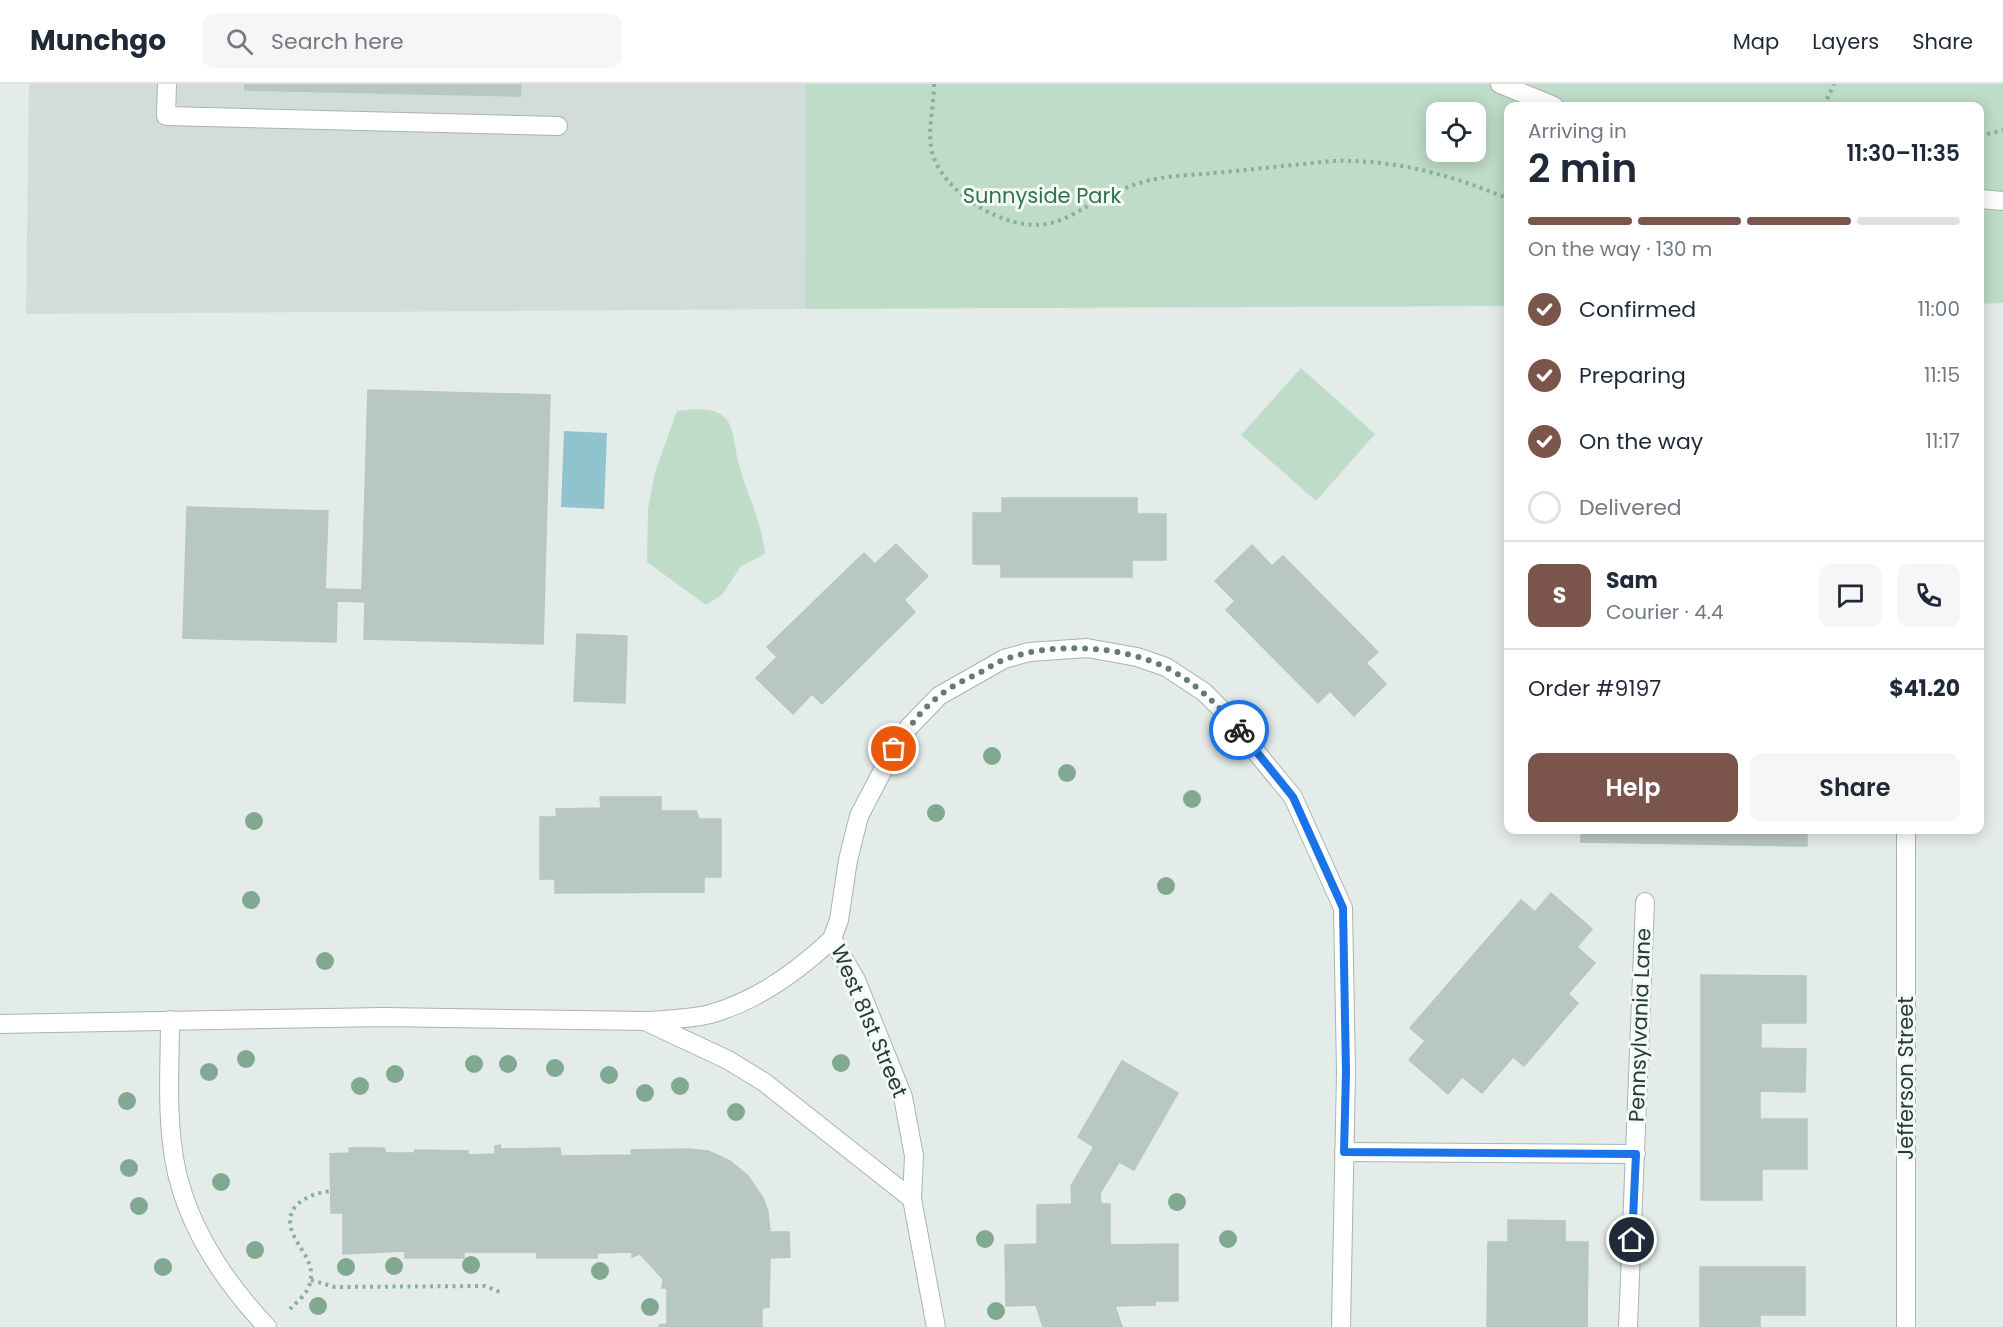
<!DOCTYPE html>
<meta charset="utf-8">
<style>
:root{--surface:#fff;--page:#f6f6f7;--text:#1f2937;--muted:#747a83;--line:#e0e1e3;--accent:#7b544b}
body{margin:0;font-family:Poppins,sans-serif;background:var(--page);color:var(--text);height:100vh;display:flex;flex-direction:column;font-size:22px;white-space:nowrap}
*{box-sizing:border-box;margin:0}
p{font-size:20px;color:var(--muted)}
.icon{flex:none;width:33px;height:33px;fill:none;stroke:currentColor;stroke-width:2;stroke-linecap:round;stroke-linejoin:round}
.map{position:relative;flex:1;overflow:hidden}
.drawer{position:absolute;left:1504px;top:18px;width:480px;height:732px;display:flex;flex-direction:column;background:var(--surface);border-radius:12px;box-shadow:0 3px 15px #0003}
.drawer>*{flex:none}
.controls{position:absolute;left:1426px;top:18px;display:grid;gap:12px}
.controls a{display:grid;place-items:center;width:60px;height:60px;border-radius:12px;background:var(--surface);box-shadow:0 3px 15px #0003;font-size:30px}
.pin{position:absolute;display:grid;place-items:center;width:51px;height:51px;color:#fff;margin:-26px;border:3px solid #fff;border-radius:50%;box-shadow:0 2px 6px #0007}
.courier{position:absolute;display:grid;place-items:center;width:60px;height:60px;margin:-30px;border:4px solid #1a73e8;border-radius:50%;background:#fff;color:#222;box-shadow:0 2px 8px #0007}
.summary em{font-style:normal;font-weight:600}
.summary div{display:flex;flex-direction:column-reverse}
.summary{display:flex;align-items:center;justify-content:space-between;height:102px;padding:0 24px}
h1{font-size:39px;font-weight:600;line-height:45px}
.bar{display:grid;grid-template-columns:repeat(4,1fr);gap:9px 6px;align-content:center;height:72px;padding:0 24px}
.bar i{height:8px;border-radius:4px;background:var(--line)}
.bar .selected{background:var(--accent)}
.bar p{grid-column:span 4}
.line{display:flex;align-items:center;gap:15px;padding:0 24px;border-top:2px solid var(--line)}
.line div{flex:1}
.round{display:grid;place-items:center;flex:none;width:63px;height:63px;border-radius:12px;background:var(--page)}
ol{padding:0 24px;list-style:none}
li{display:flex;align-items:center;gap:18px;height:66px}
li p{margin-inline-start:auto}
li .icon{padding:6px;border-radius:50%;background:var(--accent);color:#fff;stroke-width:4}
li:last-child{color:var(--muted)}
li i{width:33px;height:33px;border:3px solid var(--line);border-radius:50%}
.action{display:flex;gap:12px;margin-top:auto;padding:12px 24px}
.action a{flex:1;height:69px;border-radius:12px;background:var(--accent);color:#fff;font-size:24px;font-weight:600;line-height:69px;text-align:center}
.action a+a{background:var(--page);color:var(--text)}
header{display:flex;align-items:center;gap:36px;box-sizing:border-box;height:84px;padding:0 30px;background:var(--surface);border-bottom:2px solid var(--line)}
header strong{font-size:28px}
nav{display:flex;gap:33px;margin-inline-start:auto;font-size:21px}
.search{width:420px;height:54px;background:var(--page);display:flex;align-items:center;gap:15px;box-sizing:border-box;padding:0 21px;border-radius:12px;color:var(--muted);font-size:22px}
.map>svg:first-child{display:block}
.built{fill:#d2dcd8}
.green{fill:#bedcc7;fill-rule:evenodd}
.water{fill:#8fc3ce}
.building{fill:#b9c7c2;stroke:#b6c6c0;stroke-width:1.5}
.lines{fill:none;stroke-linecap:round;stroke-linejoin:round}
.minor-casing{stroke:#a7b4b0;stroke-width:20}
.path{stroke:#86aea3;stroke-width:4;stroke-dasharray:3 4.5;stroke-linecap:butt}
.minor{stroke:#fff;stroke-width:18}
.tree{fill:#81a992}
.done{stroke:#677a75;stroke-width:6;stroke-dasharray:0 10.8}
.route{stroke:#1a73e8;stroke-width:8}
.labels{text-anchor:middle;stroke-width:6;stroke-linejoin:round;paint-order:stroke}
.park-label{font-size:21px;fill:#30724b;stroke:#f4f9f7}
.street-label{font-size:21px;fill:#243d37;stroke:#f4f9f7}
</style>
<header>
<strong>Munchgo</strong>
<div class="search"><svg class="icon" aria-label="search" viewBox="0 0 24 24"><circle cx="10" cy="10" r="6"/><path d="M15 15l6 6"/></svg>Search here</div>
<nav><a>Map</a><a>Layers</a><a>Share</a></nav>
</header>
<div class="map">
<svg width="2003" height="1243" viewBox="0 0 2003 1243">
<rect width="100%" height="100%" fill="#e4ece9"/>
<polygon class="built" points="29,0 806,0 805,225 26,230"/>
<g class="green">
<path d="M806 0H2003V219L1980 220V22H1509V222L805 225ZM1437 28H1476V68H1437Z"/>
<polygon points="1301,284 1375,350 1316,417 1241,351"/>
<path d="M698 325C707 326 717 326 724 333 734 341 734 360 737 372 744 406 762 436 765 470L741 482 722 511 706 521 647 478 648 425 655 388 677 327Z"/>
</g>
<polygon class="water" points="564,347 607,349 604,425 561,423"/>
<g class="building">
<polygon points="245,0 521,0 520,12 245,6"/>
<polygon points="368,306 550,311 543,560 364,555 365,518 337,517 336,558 183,554 187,423 328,427 325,505 362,506"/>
<polygon points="1002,414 1137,414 1137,430 1166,430 1166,476 1132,476 1132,493 1001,493 1001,480 973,480 973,429 1002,429"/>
<polygon points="896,460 928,492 904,516 915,528 822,620 812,610 793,630 756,594 777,573 767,563 864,469 875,480"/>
<polygon points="1252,461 1272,482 1283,472 1378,568 1366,579 1386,600 1354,632 1330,607 1318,619 1226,526 1235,517 1215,497"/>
<polygon points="577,550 627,552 625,619 574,617"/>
<polygon points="600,713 661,713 661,727 696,727 699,735 721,735 721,793 704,793 704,808 555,809 555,795 540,795 540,733 557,733 556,725 601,724"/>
<polygon points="1581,746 1807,746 1807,762 1581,758"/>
<polygon points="1551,809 1592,845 1577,863 1595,879 1568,910 1578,919 1524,982 1513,973 1482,1009 1462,993 1448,1010 1409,976 1425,957 1410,944 1521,816 1535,828"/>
<polygon points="1701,891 1806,892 1806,939 1761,939 1761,964 1806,965 1805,1008 1760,1007 1760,1035 1807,1035 1807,1085 1762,1085 1762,1116 1701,1116"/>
<polygon points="1122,977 1178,1009 1134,1086 1119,1078 1100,1109 1101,1120 1110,1120 1110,1161 1178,1160 1178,1217 1155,1217 1155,1221 1115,1222 1122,1243 1043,1243 1036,1221 1006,1222 1005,1161 1037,1160 1037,1121 1072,1120 1071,1102 1094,1063 1078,1053"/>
<polygon points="500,1061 501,1065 560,1064 561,1072 632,1071 631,1066 688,1065 708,1067 730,1077 748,1092 763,1114 768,1128 770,1148 789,1148 790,1173 770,1174 769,1223 762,1224 762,1243 659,1243 659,1241 667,1240 667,1204 662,1204 663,1195 640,1170 632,1173 632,1168 597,1169 597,1174 537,1174 537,1168 464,1168 464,1174 405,1174 405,1167 343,1170 343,1129 331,1129 330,1070 350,1069 349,1064 384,1064 386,1069 414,1069 415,1066 468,1067 468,1071 495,1070 495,1062"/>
<polygon points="1508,1136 1565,1137 1565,1158 1588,1158 1587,1243 1487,1243 1488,1158 1508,1158"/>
<polygon points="1700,1183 1805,1183 1805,1231 1760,1231 1760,1243 1700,1243"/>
</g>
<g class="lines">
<g class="minor-casing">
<g id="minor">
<polyline points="167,0 166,32 558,42"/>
<polyline points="1500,0 1554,22"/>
<polyline points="1980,115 2003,117"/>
<polyline points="1906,746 1906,1243"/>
<path d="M170 936C170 977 167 1018 172 1059 179 1130 220 1193 267 1243"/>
<polyline points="647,938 728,976 764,998 912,1115"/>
<path d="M0 940 384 933 646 937C667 936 689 935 710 930 757 917 797 888 832 855"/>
<polyline points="1344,1068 1636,1070"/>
<polyline points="936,1243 912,1115 914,1072 903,1013 856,896 832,855 839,836 848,776 859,732 894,665 909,643 939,612 1004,575 1029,568 1087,564 1137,573 1166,583 1204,608 1220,624 1293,713 1343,824 1346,988 1341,1243"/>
<polyline points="1628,1243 1645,818"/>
</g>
</g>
<g class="path">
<path d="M934 0C934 23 927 45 932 68 943 110 1009 150 1051 139 1064 136 1077 128 1088 122 1108 111 1129 101 1151 96 1171 91 1194 91 1214 89 1254 85 1293 81 1332 77 1394 75 1452 91 1509 115"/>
<polyline points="1824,22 1834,0"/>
<polyline points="1980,52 2003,46"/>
<polyline points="311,1196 335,1203 485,1202 500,1208"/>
<path d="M290 1225C297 1218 308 1209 310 1199 315 1179 302 1169 294 1152 280 1124 306 1110 330 1107"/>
</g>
<use href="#minor" class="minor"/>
</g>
<g class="tree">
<circle cx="992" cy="672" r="9"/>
<circle cx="1067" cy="689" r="9"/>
<circle cx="1192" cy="715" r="9"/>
<circle cx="936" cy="729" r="9"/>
<circle cx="254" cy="737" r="9"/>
<circle cx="1166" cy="802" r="9"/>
<circle cx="251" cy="816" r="9"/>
<circle cx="325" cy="877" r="9"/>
<circle cx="246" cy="975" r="9"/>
<circle cx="841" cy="979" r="9"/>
<circle cx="474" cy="980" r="9"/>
<circle cx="508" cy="980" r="9"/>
<circle cx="555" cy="984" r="9"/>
<circle cx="209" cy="988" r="9"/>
<circle cx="395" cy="990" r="9"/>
<circle cx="609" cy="991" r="9"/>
<circle cx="360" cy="1002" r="9"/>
<circle cx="680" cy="1002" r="9"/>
<circle cx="645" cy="1009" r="9"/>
<circle cx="127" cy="1017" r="9"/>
<circle cx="736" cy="1028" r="9"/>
<circle cx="129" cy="1084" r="9"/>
<circle cx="221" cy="1098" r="9"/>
<circle cx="1177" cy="1118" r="9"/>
<circle cx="139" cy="1122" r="9"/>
<circle cx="985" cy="1155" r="9"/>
<circle cx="1228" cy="1155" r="9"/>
<circle cx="255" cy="1166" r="9"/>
<circle cx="471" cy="1181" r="9"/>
<circle cx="394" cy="1182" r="9"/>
<circle cx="163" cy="1183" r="9"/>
<circle cx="346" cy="1183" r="9"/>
<circle cx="600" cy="1187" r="9"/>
<circle cx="318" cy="1222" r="9"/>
<circle cx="650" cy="1223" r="9"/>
<circle cx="996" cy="1227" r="9"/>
</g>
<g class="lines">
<path class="done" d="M894 665C907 646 920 627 938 613 950 603 964 596 977 590 987 585 996 578 1006 575 1052 558 1122 561 1167 584 1196 599 1218 621 1239 646"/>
<polyline class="route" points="1239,646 1293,713 1343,824 1346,988 1344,1068 1636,1070 1632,1156"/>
</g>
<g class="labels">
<g class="park-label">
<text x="1042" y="119">Sunnyside Park</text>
</g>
<g class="street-label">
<text transform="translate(869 937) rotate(67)" y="7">West 81st Street</text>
<text transform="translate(1640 941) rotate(-88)" y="7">Pennsylvania Lane</text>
<text transform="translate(1906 994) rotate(-90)" y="7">Jefferson Street</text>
</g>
</g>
</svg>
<div class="controls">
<a><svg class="icon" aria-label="locate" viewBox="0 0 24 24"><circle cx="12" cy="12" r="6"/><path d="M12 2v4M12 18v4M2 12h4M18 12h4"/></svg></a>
</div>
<div class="pin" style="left:894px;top:665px;background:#ea580c"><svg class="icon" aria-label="bag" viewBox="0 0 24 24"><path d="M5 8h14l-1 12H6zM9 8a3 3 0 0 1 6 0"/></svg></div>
<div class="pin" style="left:1632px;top:1156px;background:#1f2937"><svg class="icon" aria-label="home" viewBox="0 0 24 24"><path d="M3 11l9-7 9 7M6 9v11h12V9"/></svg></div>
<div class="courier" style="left:1239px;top:646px"><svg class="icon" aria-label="bike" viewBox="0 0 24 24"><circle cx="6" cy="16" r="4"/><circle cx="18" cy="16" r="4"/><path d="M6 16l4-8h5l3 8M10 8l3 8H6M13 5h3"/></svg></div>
<section class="drawer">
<div class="summary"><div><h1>2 min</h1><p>Arriving in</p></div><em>11:30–11:35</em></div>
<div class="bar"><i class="selected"></i><i class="selected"></i><i class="selected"></i><i></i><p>On the way · 130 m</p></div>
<ol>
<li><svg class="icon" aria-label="check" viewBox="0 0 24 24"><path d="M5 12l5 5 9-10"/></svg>Confirmed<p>11:00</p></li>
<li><svg class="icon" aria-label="check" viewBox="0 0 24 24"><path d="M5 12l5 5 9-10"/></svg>Preparing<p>11:15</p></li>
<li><svg class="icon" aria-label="check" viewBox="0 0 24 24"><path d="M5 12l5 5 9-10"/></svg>On the way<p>11:17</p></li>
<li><i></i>Delivered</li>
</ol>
<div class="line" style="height:108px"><b class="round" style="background:var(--accent);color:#fff">S</b><div><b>Sam</b><p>Courier · 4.4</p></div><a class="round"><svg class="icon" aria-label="chat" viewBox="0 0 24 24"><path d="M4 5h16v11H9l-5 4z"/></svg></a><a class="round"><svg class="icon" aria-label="phone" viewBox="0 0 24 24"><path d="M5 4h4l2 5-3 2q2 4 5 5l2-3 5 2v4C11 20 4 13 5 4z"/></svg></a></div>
<div class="line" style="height:78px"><div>Order #9197</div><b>$41.20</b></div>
<div class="action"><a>Help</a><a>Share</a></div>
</section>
</div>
